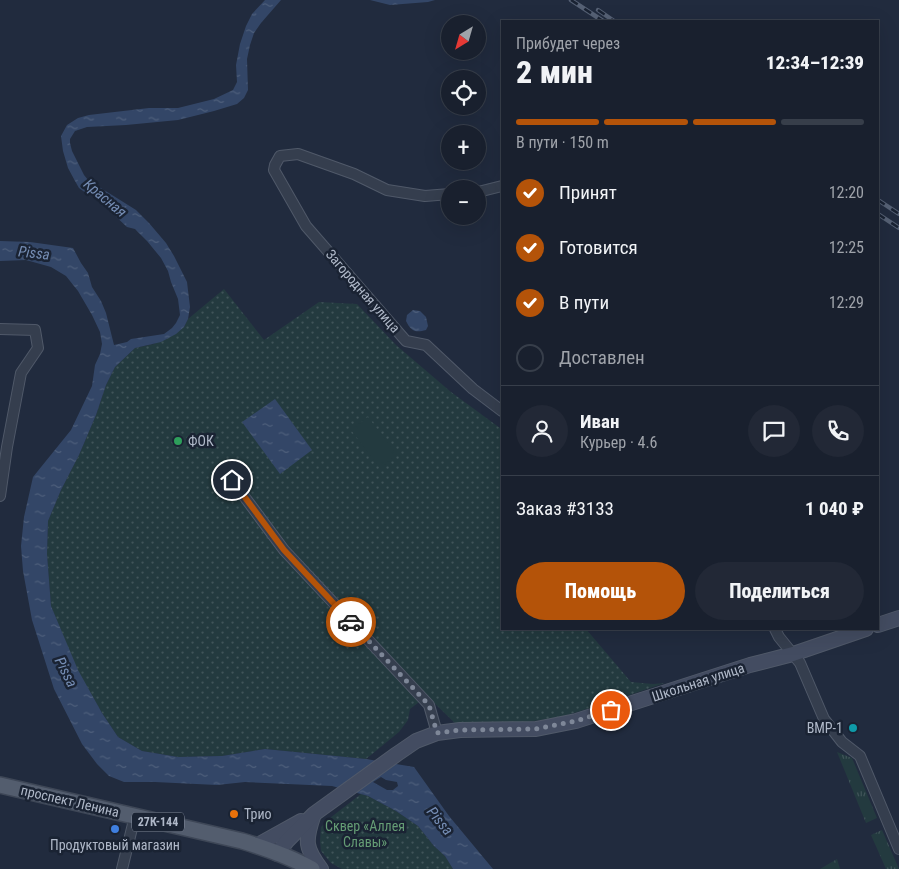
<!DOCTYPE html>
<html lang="ru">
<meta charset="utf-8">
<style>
:root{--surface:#19202e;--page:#222836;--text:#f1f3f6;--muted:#9fa3aa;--line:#373e4a;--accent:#b45309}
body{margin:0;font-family:"Roboto Condensed",sans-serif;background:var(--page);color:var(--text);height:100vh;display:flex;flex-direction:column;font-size:19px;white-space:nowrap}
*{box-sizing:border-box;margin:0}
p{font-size:16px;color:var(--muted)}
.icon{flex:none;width:28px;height:28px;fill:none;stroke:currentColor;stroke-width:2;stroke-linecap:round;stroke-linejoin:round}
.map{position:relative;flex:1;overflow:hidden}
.sheet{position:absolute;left:501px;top:20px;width:378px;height:610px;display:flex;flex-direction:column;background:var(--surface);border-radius:0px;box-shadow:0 5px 20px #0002,0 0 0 1px var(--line)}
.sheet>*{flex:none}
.needle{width:32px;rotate:217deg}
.controls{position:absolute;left:441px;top:15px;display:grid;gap:10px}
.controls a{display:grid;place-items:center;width:45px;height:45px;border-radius:50%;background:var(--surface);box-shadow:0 5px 20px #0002,0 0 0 1px var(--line);font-size:25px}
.pin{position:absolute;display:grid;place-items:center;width:42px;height:42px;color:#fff;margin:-21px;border:2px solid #fff;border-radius:50%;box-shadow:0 1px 5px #0007}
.courier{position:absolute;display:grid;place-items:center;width:50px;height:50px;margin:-25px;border:4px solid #b45309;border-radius:50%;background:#fff;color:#222;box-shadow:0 1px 6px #0007}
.summary em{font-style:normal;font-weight:800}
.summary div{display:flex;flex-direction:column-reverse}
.summary{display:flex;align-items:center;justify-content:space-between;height:85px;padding:0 15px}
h1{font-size:32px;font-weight:800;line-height:38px}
.bar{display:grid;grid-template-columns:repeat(4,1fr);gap:8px 5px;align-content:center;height:60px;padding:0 15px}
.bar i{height:6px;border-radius:4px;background:var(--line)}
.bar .current{background:var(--accent)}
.bar p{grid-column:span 4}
.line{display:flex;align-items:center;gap:12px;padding:0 15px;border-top:1px solid var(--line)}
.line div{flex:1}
.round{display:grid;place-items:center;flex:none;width:52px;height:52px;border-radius:26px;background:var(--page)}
ol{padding:0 15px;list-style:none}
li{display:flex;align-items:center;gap:15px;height:55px}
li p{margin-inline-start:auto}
li .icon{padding:5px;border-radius:50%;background:var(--accent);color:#fff;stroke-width:4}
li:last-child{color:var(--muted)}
li i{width:28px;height:28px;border:2px solid var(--line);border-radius:50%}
.primary-button{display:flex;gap:10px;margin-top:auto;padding:10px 15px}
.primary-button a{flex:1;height:58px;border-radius:30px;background:var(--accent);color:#fff;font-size:20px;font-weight:800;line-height:58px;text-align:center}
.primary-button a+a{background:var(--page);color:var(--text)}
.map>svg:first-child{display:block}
.grass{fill:url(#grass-tufts)}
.forest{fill:url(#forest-crowns)}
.park{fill:url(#park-dots)}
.pitch{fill:#233a3f}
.water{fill:url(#water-ripples);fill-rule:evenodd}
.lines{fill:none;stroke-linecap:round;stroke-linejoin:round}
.minor-casing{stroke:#505969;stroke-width:12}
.secondary-casing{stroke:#505969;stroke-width:16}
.primary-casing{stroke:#3e4757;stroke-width:18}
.minor{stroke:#353e4e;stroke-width:10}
.secondary{stroke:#434c61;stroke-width:14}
.primary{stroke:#535d6e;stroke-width:15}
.rail-casing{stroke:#566175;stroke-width:4.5}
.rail{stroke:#1a2333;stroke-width:2.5;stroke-dasharray:8;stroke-linecap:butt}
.done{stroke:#7e8798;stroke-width:5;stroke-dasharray:0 9}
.route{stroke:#b45309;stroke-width:6}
.leisure-dot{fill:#2e9e5b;stroke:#1a2333;stroke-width:2}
.culture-dot{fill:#0f9aa8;stroke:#1a2333;stroke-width:2}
.food-dot{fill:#e8710a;stroke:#1a2333;stroke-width:2}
.shop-dot{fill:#3f7fe0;stroke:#1a2333;stroke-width:2}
.labels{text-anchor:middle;stroke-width:5;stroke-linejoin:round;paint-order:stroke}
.shield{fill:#1a2333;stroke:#838c9c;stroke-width:1}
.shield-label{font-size:12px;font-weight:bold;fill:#b0b9c9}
.street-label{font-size:14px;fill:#b0b9c9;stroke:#1a2333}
.poi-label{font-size:14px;fill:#b0b9c9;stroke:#1a2333;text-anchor:start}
.park-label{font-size:14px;fill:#659d75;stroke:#1a2333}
.water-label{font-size:15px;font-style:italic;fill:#758db4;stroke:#1a2333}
</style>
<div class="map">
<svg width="899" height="869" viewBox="0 0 899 869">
<defs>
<pattern id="grass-tufts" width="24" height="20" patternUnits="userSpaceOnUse" patternTransform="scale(1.25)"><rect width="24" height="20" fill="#233a3f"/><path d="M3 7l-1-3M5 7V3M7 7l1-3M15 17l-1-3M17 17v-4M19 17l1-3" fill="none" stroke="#405459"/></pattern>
<pattern id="forest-crowns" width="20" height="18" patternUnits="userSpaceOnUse" patternTransform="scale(1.25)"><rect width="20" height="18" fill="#233a3f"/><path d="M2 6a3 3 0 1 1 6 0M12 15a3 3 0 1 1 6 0" fill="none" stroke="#405459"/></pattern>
<pattern id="park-dots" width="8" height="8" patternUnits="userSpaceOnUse" patternTransform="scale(1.25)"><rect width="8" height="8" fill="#233a3f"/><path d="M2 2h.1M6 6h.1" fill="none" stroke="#405459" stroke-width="1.8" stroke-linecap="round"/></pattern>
<pattern id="water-ripples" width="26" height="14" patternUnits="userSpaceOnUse" patternTransform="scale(1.25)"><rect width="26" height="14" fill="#334667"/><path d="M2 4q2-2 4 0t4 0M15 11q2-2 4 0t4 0" fill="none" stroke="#4e5f7b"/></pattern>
</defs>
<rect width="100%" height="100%" fill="#212b3e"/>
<g class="grass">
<polygon points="837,752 852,758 877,818 866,823"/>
<polygon points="882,830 899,869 886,869 871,835"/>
</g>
<polygon class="forest" points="837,859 840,869 820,869"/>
<g class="park">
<polygon points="224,289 264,340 319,302 357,304 396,345 451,392 500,428 502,432 502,629 586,629 631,682 653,684 665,683 597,706 557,718 462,730 427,696 410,709 408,720 399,732 366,759 265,749 222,756 178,757 142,751 118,737 102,713 77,670 51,606 47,554 48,521 61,490 79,455 96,415 106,385 115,367 135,348 154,344 184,327 188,319"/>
<polygon points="361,794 368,796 396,811 418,826 434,846 445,856 453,869 342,869 331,863 321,851 320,841 321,827 330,818"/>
</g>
<polygon class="pitch" points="368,417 397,455 380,468 351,430"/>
<g class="water">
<path d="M265 0H281L261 23 254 33 250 45 247 59 248 90 244 98 237 104 214 111 178 120 126 125 87 127 75 131 70 139V143L72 151 84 175 88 180 136 210 149 223 166 243 174 256 187 282 190 307 188 319 184 327 176 334 161 342 135 348 115 367 106 385 96 415 79 455 61 490 48 521 47 554 51 606 78 670 102 713 118 737 142 751 178 757 222 756 265 749 366 759 414 767 449 816 493 869H453L445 856 434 846 418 826 396 811 368 796 332 786 245 782 217 785 155 782H124L109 776 97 764 82 744 54 689 32 620 23 571 21 546 24 517 33 477 71 430 92 386 95 365 100 354 102 344 100 332 92 315 78 291 66 276 51 267 26 260 0 261V241L30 242 73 248 81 263 88 273 92 287 101 301 106 313 114 345 127 342 131 339 164 334 172 328 176 323 180 315 178 299 171 282 168 271 161 258 147 241 135 229 127 227 95 197 86 193 79 188 75 181 68 168 63 151 61 136 67 125 78 118 89 115 149 108H178L214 99 233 90 237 82 236 65 240 44 246 26 252 14ZM381 777 386 780 397 782 398 786 393 790H387L373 782Z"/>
<polygon points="370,0 435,0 428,2 390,5"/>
<path d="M413 310 420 311 426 317 428 326 426 330C415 333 411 331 406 321L407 315Z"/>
<polygon points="275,399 312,450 280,474 242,422"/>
</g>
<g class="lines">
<g class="minor-casing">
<g id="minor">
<polyline points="478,192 502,186"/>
<polyline points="450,194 425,196 387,190 354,174 298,154 280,156 275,165 274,170 306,226 406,341 426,345 473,389 502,411"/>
<polyline points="0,329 35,330 38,348 21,373 7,447 0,496"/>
<polyline points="232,480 284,550 429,705 437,733"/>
<polyline points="775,629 779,637 800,663 824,719 842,742 860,756 899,849"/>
<polyline points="122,869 135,816"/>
</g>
</g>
<g class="secondary-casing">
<g id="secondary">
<polyline points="878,625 899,618"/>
<path d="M313 817C305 841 305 848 321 869"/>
<polyline points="256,846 301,821"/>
<polyline points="277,854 287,841 314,814 397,754 416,741 437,733 460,730 536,729 576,721 750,665 793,654 866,629"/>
</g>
</g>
<g class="primary-casing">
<path id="primary" d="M0 785 242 841C265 848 291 857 312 869"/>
</g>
<use href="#minor" class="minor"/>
<use href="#secondary" class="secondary"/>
<use href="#primary" class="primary"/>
<g class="rail-casing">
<g id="rail">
<polyline points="571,0 603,21"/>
<polyline points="598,10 614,21"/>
<polyline points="878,200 899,214"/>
<polyline points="878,214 899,228"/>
</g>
</g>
<use href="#rail" class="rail"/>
</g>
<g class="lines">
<polyline class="done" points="351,622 429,705 437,733 460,730 536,729 576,721 611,710"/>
<polyline class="route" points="232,480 284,550 351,622"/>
</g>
<circle class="leisure-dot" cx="178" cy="441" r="5"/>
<circle class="culture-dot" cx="853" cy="728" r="5"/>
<circle class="food-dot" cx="234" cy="814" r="5"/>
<circle class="shop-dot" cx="115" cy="829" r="5"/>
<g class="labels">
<rect class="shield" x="132" y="812.5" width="52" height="19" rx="4"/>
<g class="shield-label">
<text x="158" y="826">27К-144</text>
</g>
<g class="street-label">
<text transform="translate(363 291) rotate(49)" y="5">Загородная улица</text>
<text transform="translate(698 682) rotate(-18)" y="5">Школьная улица</text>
<text transform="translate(70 801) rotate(13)" y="5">проспект Ленина</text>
</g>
<g class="poi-label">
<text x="188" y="446">ФОК</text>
<text x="843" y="733" text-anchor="end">BMP-1</text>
<text x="244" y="819">Трио</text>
<text x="115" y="850" text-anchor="middle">Продуктовый магазин</text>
</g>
<g class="park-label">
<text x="365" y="831">Сквер «Аллея<tspan x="365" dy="16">Славы»</tspan></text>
</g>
<g class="water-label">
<text transform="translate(105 198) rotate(40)" y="5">Красная</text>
<text transform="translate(34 253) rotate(6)" y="5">Pissa</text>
<text transform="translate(66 672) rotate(63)" y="5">Pissa</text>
<text transform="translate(440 821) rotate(50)" y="5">Pissa</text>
</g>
</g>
</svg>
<div class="controls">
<a><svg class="needle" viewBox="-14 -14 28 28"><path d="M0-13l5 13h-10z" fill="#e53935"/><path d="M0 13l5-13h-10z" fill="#9fa3aa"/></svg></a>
<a><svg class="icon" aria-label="locate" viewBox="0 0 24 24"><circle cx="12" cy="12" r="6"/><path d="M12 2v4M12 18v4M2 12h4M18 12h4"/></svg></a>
<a>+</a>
<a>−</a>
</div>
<div class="pin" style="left:611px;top:710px;background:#ea580c"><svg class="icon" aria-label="bag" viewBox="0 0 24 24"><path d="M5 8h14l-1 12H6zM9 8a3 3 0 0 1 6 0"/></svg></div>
<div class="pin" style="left:232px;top:480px;background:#1f2937"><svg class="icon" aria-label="home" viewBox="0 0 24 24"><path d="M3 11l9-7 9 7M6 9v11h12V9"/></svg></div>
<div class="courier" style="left:351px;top:622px"><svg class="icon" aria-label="car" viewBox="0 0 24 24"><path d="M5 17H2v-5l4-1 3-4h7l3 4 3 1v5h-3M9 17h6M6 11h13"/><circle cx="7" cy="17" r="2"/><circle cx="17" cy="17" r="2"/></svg></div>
<section class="sheet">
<div class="summary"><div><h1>2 мин</h1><p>Прибудет через</p></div><em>12:34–12:39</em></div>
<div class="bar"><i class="current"></i><i class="current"></i><i class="current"></i><i></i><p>В пути · 150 m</p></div>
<ol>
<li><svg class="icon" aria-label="check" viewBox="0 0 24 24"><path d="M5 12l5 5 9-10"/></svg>Принят<p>12:20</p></li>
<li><svg class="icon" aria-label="check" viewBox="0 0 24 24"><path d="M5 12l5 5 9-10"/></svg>Готовится<p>12:25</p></li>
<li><svg class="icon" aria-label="check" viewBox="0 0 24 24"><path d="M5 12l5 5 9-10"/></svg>В пути<p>12:29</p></li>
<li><i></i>Доставлен</li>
</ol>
<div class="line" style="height:90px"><a class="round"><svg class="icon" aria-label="person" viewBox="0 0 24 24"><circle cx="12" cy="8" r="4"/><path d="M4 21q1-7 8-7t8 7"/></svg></a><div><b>Иван</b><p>Курьер · 4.6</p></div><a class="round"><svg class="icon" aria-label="chat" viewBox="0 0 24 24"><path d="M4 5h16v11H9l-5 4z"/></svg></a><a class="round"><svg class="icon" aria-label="phone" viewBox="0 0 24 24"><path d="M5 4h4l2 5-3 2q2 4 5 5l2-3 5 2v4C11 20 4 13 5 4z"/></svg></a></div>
<div class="line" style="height:65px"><div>Заказ #3133</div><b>1 040 ₽</b></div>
<div class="primary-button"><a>Помощь</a><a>Поделиться</a></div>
</section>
</div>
